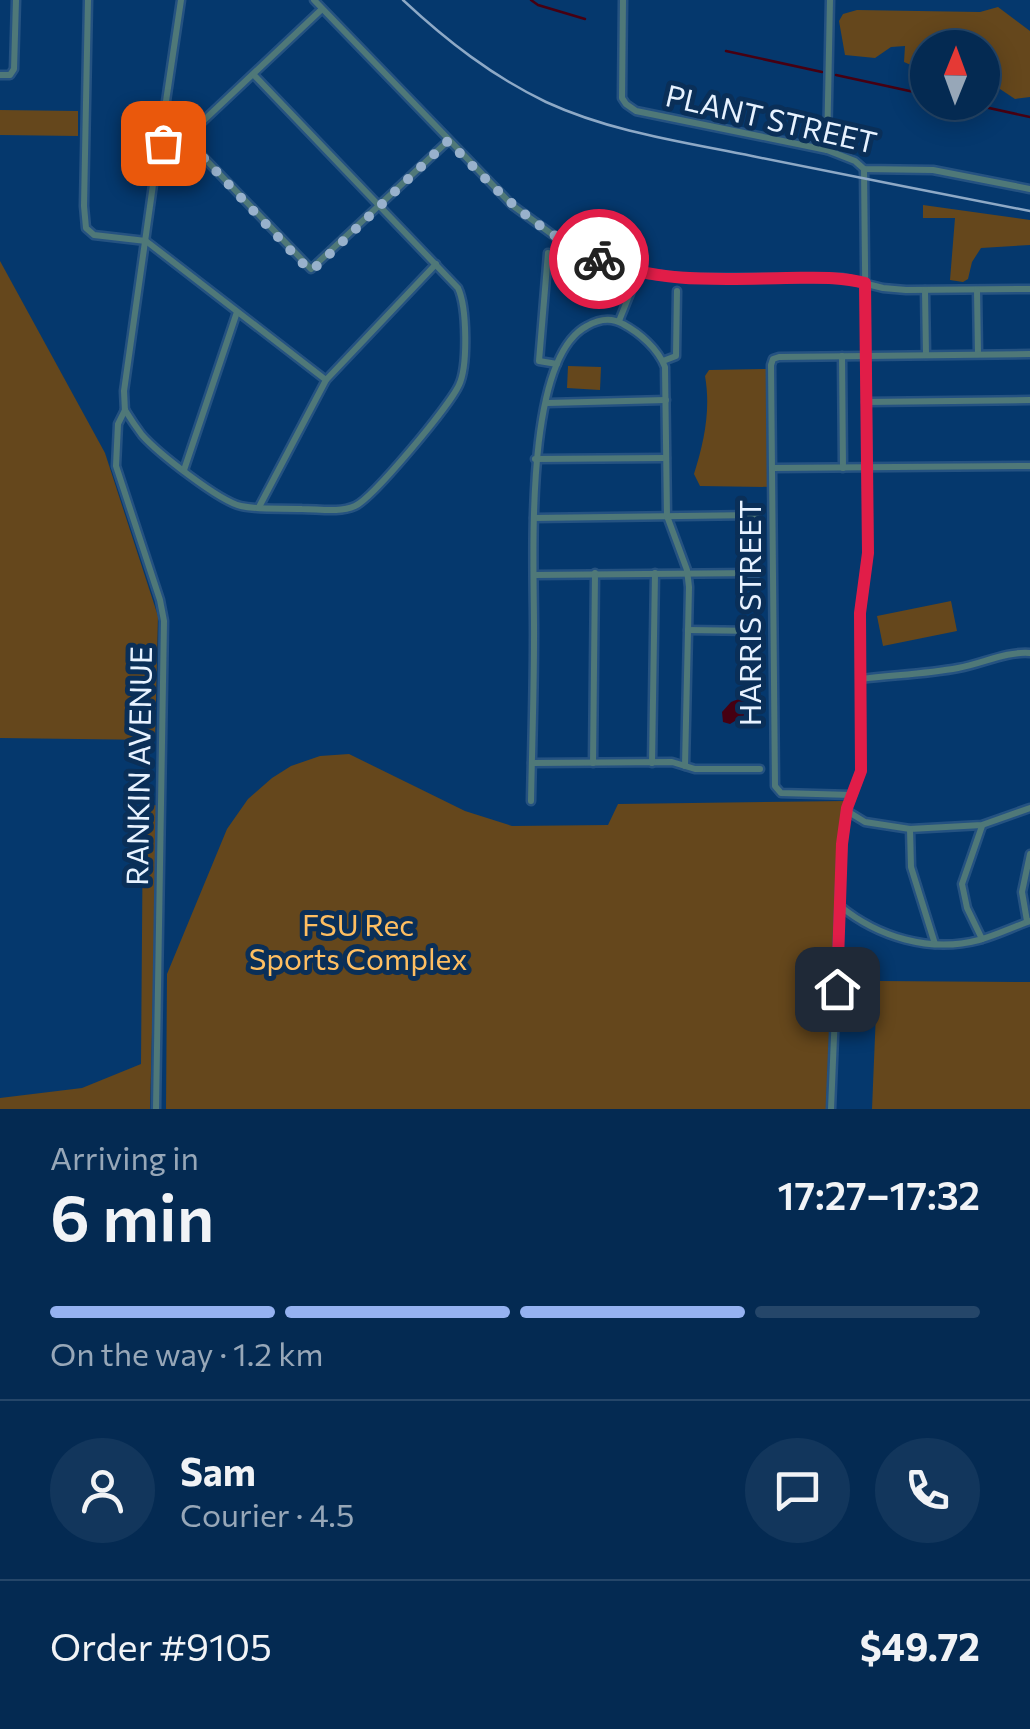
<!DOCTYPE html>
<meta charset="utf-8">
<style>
:root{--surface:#042a52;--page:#12365c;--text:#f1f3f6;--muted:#97a7b8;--line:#254669;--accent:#95b2f1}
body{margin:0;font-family:Commissioner,sans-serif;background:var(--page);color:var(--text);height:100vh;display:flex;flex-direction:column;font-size:38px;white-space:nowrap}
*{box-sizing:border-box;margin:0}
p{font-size:32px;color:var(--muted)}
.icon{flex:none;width:55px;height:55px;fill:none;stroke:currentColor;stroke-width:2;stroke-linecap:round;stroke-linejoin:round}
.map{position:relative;height:1109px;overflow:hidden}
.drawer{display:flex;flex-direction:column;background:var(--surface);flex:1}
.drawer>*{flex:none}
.needle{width:65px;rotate:1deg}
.tools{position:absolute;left:910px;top:30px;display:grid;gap:20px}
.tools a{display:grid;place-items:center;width:90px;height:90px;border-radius:50%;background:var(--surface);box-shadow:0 5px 25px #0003,0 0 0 2px var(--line);font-size:50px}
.pin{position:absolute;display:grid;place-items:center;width:85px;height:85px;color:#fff;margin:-42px;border-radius:20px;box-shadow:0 5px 15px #0006}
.courier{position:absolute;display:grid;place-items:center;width:100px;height:100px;margin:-50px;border:8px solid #e11d48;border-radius:50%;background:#fff;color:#222;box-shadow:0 2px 12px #0007}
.overview em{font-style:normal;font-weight:600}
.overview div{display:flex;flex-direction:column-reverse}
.overview{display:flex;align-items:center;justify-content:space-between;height:170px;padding:0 50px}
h1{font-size:65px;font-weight:600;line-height:75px}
.bar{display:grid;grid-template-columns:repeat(4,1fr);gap:15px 10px;align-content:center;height:120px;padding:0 50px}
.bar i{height:12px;border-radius:8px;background:var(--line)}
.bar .on{background:var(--accent)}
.bar p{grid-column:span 4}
.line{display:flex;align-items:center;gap:25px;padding:0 50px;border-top:2px solid var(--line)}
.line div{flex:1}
.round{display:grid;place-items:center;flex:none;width:105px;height:105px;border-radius:52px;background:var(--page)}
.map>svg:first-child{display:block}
.green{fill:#65471c}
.water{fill:#460012}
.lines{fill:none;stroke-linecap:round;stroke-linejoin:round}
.stream{stroke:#460012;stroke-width:2.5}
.minor-casing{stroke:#255281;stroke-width:11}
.minor{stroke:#4f7878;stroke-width:6}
.rail{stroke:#8ea9c6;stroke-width:2.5}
.done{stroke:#98b1cc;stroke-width:10;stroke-dasharray:0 18}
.route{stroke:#e11d48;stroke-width:12}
.labels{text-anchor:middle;stroke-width:10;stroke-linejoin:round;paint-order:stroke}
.street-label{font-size:30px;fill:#e7f2ff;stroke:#0a2f58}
.park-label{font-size:30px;fill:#febe61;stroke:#0a2f58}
</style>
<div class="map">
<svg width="1030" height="1109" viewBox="0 0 1030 1109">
<rect width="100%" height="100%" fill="#05386d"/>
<g class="green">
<polygon points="998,7 1030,31 1030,97 1015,99 997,87 983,85 982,48 928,48 927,72 904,62 905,46 891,47 875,58 845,55 839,21 843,14 857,10 980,12"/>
<polygon points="0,110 78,111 78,136 0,135"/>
<polygon points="923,205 1030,220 1030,245 981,248 972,262 968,279 963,282 950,280 955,218 923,218"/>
<polygon points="0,261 105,453 158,616 155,740 0,738"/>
<polygon points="568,366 601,367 600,390 567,388"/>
<path d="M767 369 772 487 700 486 694 474C704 442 711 410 705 376L709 370Z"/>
<polygon points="951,601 957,631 883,646 877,616"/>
<polygon points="349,754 465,811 512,826 608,825 618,804 845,801 838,838 826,1109 166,1109 167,974 227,829 248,799 272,778 291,766 320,756"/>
<polygon points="158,805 150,1109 0,1109 0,1098 82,1088 141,1064 143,806"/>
<polygon points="880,981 1030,982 1030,1109 872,1109 877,988 878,983"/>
</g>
<polygon class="water" points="746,696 758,700 753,710 730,724 723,722 722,712 731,702"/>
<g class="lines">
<g class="stream">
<polyline points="531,0 538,5 585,19"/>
<polyline points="726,51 822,72"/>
<polyline points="836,75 928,95"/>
<polyline points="962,102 1030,117"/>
</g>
<g class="minor-casing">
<g id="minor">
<polyline points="88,0 84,206 86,228 94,235 146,241 326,380"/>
<polyline points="314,0 512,205 564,243 605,261 649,274 687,278 843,278 883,288 906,290 1030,289"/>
<polyline points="623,0 622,98 626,104 636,111 827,150 855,161 864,169 933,170 1030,189"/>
<polyline points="0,75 10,75 14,69 16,0"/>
<polyline points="165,121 185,138 311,269 448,141"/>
<polyline points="166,122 165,108 181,0"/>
<polyline points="185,138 322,9"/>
<polyline points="827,150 830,0"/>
<polyline points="548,253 539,361 557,364"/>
<polyline points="925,290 926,355"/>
<polyline points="977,290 978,354"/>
<polyline points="619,321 639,271"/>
<polyline points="842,356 843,468"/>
<polyline points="663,361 676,356 677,291"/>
<polyline points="866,402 1030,400"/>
<polyline points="547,403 666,400"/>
<path d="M125 410C130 418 136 427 142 435 158 453 219 501 241 506 260 510 282 508 302 509 319 509 339 513 355 506 373 498 450 405 459 385 468 366 467 307 458 288L254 75"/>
<polyline points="125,410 118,424 116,466 160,600 164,621 156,1109"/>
<polyline points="125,412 124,391 159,142 165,121"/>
<polyline points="535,459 666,458"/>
<polyline points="773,468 1030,466"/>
<polyline points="184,470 237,312"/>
<polyline points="259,507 326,380 436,264"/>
<polyline points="534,518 756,515"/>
<polyline points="534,575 757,573"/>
<polyline points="688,630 758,631"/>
<path d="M861 679C893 675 926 674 958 668 982 664 1006 651 1030 653"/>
<polyline points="532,763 672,762 695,769 760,769"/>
<polyline points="593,763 595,573"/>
<polyline points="652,763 655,573"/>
<polyline points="852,795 781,793 775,786 771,365 773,359 779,357 1030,354"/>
<path d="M531 801C532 748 534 694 534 640 535 573 521 360 587 326 599 319 611 317 623 324 640 333 658 349 665 367L667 516 687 570 689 587 685 766"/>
<polyline points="847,811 865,822 910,829 982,825 1030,808"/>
<polyline points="982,826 962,884 967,908 982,939"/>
<polyline points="910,829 911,867 935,944"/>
<path d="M840 906C878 937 930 953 979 940 997 935 1013 927 1030 921"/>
<polyline points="1027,921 1022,892 1030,854"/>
<polyline points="831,1109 842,844 847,808 861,771 860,613 868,553 864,169"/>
</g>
</g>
<use href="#minor" class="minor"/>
<path class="rail" d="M403 0C447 41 492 76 546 102 611 132 683 142 752 156 845 175 937 193 1030 211"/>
</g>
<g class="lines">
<path class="done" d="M163 143 164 140C171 134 177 133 185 138L308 269 311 270 318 265 448 141C497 191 533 230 599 259"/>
<path class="route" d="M599 259C658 284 723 279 786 278 813 278 839 276 865 283L868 553 860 613 861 771 847 808 842 844 837 989"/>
</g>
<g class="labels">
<g class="street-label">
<text transform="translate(771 120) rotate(13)" y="10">PLANT STREET</text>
<text transform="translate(751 613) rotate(-90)" y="10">HARRIS STREET</text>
<text transform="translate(140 766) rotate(-89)" y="10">RANKIN AVENUE</text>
</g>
<g class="park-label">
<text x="358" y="936">FSU Rec<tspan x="358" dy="34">Sports Complex</tspan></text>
</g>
</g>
</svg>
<div class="tools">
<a><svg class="needle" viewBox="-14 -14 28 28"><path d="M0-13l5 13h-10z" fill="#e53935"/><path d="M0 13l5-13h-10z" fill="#97a7b8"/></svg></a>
</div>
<div class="pin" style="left:163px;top:143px;background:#ea580c"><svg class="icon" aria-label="bag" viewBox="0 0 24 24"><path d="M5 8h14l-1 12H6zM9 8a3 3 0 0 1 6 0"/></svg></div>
<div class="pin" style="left:837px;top:989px;background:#1f2937"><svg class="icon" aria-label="home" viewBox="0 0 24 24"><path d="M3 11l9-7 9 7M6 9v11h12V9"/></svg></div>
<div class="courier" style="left:599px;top:259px"><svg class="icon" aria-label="bike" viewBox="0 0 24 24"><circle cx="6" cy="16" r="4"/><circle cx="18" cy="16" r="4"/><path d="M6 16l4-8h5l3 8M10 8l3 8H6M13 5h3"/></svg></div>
</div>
<section class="drawer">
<div class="overview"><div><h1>6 min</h1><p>Arriving in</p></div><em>17:27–17:32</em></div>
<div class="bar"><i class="on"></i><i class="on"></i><i class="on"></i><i></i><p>On the way · 1.2 km</p></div>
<div class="line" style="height:180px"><a class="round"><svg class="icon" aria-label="person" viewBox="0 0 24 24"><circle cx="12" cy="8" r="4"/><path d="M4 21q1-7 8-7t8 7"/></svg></a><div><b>Sam</b><p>Courier · 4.5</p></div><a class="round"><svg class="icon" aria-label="chat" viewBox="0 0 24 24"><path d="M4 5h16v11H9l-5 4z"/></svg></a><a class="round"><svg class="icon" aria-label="phone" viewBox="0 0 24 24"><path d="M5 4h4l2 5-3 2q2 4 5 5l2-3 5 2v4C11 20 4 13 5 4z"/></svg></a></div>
<div class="line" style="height:130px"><div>Order #9105</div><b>$49.72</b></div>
</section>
